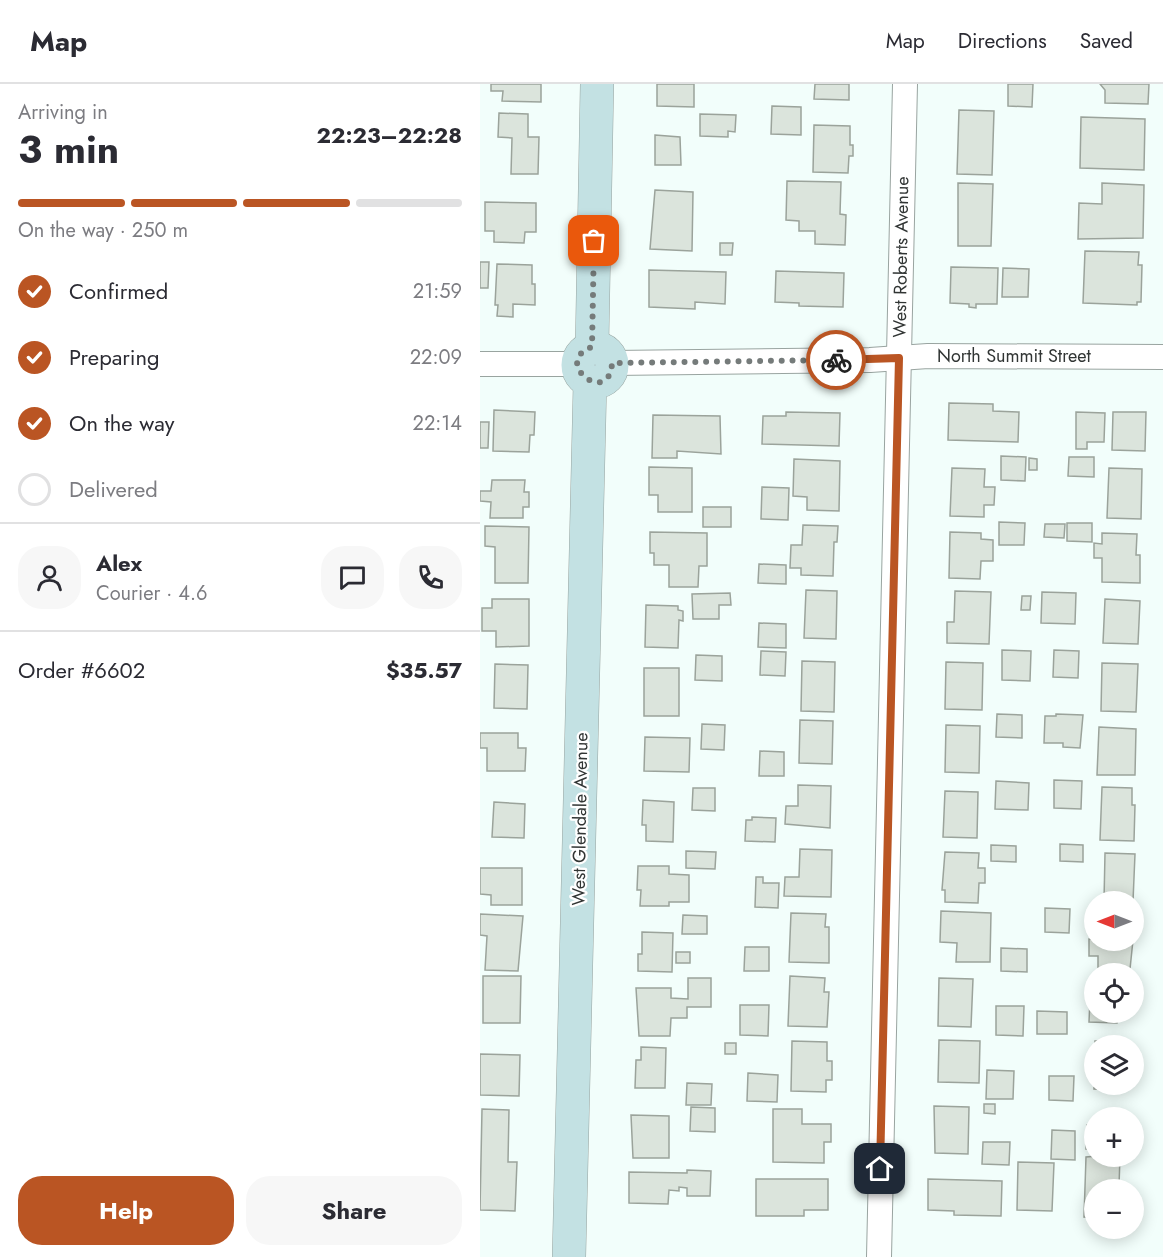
<!DOCTYPE html>
<meta charset="utf-8">
<style>
:root{--surface:#fff;--page:#f7f7f7;--text:#2b2b33;--muted:#7c7c81;--line:#e1e1e2;--accent:#ba5523}
body{margin:0;font-family:Jost,sans-serif;background:var(--page);color:var(--text);height:100vh;display:flex;flex-direction:column;font-size:22px;white-space:nowrap}
*{box-sizing:border-box;margin:0}
p{font-size:20px;color:var(--muted)}
.icon{flex:none;width:33px;height:33px;fill:none;stroke:currentColor;stroke-width:2;stroke-linecap:round;stroke-linejoin:round}
.map{position:relative;flex:1;overflow:hidden}
.drawer{display:flex;flex-direction:column;background:var(--surface);width:480px}
.drawer>*{flex:none}
.needle{width:39px;rotate:270deg}
.fabs{position:absolute;left:604px;top:807px;display:grid;gap:12px}
.fabs a{display:grid;place-items:center;width:60px;height:60px;border-radius:50%;background:var(--surface);box-shadow:0 3px 15px #0003;font-size:30px}
.pin{position:absolute;display:grid;place-items:center;width:51px;height:51px;color:#fff;margin:-26px;border-radius:12px;box-shadow:0 3px 9px #0006}
.courier{position:absolute;display:grid;place-items:center;width:60px;height:60px;margin:-30px;border:4px solid #ba5523;border-radius:50%;background:#fff;color:#222;box-shadow:0 2px 8px #0007}
.head em{font-style:normal;font-weight:700}
.head div{display:flex;flex-direction:column-reverse}
.head{display:flex;align-items:center;justify-content:space-between;height:102px;padding:0 18px}
h1{font-size:39px;font-weight:700;line-height:45px}
.bar{display:grid;grid-template-columns:repeat(4,1fr);gap:9px 6px;align-content:center;height:72px;padding:0 18px}
.bar i{height:8px;border-radius:4px;background:var(--line)}
.bar .active{background:var(--accent)}
.bar p{grid-column:span 4}
.line{display:flex;align-items:center;gap:15px;padding:0 18px;border-top:2px solid var(--line)}
.line div{flex:1}
.round{display:grid;place-items:center;flex:none;width:63px;height:63px;border-radius:24px;background:var(--page)}
ol{padding:0 18px;list-style:none}
li{display:flex;align-items:center;gap:18px;height:66px}
li p{margin-inline-start:auto}
li .icon{padding:6px;border-radius:50%;background:var(--accent);color:#fff;stroke-width:4}
li:last-child{color:var(--muted)}
li i{width:33px;height:33px;border:3px solid var(--line);border-radius:50%}
.cta{display:flex;gap:12px;margin-top:auto;padding:12px 18px}
.cta a{flex:1;height:69px;border-radius:24px;background:var(--accent);color:#fff;font-size:24px;font-weight:700;line-height:69px;text-align:center}
.cta a+a{background:var(--page);color:var(--text)}
header{display:flex;align-items:center;gap:36px;box-sizing:border-box;height:84px;padding:0 30px;background:var(--surface);border-bottom:2px solid var(--line)}
header strong{font-size:28px}
nav{display:flex;gap:33px;margin-inline-start:auto;font-size:21px}
main{display:flex;flex:1;min-height:0}
.map>svg:first-child{display:block}
.building{fill:#dbe4dc;stroke:#9ba39b;stroke-width:1.5}
.lines{fill:none;stroke-linecap:round;stroke-linejoin:round}
.street-casing{stroke:#99a4a0;stroke-width:26}
.secondary-casing{stroke:#99a4a0;stroke-width:34}
.street{stroke:#fff;stroke-width:24}
.secondary{stroke:#c3e1e3;stroke-width:33}
.done{stroke:#757b7a;stroke-width:6;stroke-dasharray:0 10.8}
.route{stroke:#ba5523;stroke-width:8}
.labels{text-anchor:middle;stroke-width:4.5;stroke-linejoin:round;paint-order:stroke}
.street-label{font-size:18px;fill:#313534;stroke:#fff}
</style>
<header>
<strong>Map</strong>
<nav><a>Map</a><a>Directions</a><a>Saved</a></nav>
</header>
<main>
<section class="drawer">
<div class="head"><div><h1>3 min</h1><p>Arriving in</p></div><em>22:23–22:28</em></div>
<div class="bar"><i class="active"></i><i class="active"></i><i class="active"></i><i></i><p>On the way · 250 m</p></div>
<ol>
<li><svg class="icon" aria-label="check" viewBox="0 0 24 24"><path d="M5 12l5 5 9-10"/></svg>Confirmed<p>21:59</p></li>
<li><svg class="icon" aria-label="check" viewBox="0 0 24 24"><path d="M5 12l5 5 9-10"/></svg>Preparing<p>22:09</p></li>
<li><svg class="icon" aria-label="check" viewBox="0 0 24 24"><path d="M5 12l5 5 9-10"/></svg>On the way<p>22:14</p></li>
<li><i></i>Delivered</li>
</ol>
<div class="line" style="height:108px"><a class="round"><svg class="icon" aria-label="person" viewBox="0 0 24 24"><circle cx="12" cy="8" r="4"/><path d="M4 21q1-7 8-7t8 7"/></svg></a><div><b>Alex</b><p>Courier · 4.6</p></div><a class="round"><svg class="icon" aria-label="chat" viewBox="0 0 24 24"><path d="M4 5h16v11H9l-5 4z"/></svg></a><a class="round"><svg class="icon" aria-label="phone" viewBox="0 0 24 24"><path d="M5 4h4l2 5-3 2q2 4 5 5l2-3 5 2v4C11 20 4 13 5 4z"/></svg></a></div>
<div class="line" style="height:78px"><div>Order #6602</div><b>$35.57</b></div>
<div class="cta"><a>Help</a><a>Share</a></div>
</section>
<div class="map">
<svg width="683" height="1173" viewBox="0 0 683 1173">
<rect width="100%" height="100%" fill="#f2fefb"/>
<g class="building">
<polygon points="11,0 61,0 61,18 22,17 23,7 11,7"/>
<polygon points="177,0 214,0 214,23 177,22"/>
<polygon points="335,0 369,0 369,16 334,15"/>
<polygon points="528,0 553,0 552,23 528,22"/>
<polygon points="620,0 669,0 668,20 625,19 625,6"/>
<polygon points="292,22 321,23 321,51 291,50"/>
<polygon points="479,26 514,27 512,91 477,90"/>
<polygon points="19,29 48,30 48,53 59,53 58,90 31,90 32,54 18,53"/>
<polygon points="220,30 256,31 255,48 248,47 248,53 220,52"/>
<polygon points="601,33 665,35 664,86 600,84"/>
<polygon points="334,41 370,42 370,61 373,61 373,72 369,72 368,89 333,88"/>
<polygon points="175,51 200,53 201,81 175,81"/>
<polygon points="307,97 361,98 360,130 366,131 365,161 335,160 335,147 319,147 319,137 306,136"/>
<polygon points="478,99 513,100 511,162 478,162"/>
<polygon points="622,99 664,101 663,154 598,155 599,119 622,120"/>
<polygon points="175,106 213,108 212,167 170,165"/>
<polygon points="5,118 56,119 56,148 45,148 44,159 14,158 14,147 5,147"/>
<polygon points="240,159 253,159 252,171 240,171"/>
<polygon points="605,167 659,168 658,181 662,181 661,218 657,218 657,221 603,219"/>
<polygon points="0,178 9,178 8,204 0,204"/>
<polygon points="17,180 52,181 52,200 55,200 55,221 33,220 33,233 17,232 18,221 15,221"/>
<polygon points="471,183 518,184 517,220 496,220 496,224 489,223 489,220 470,219"/>
<polygon points="523,184 549,185 548,213 522,213"/>
<polygon points="169,186 246,188 245,220 215,218 215,225 169,223"/>
<polygon points="296,187 364,189 363,223 319,222 319,219 295,218"/>
<polygon points="469,319 513,320 513,327 539,328 538,358 468,356"/>
<polygon points="14,326 55,328 54,351 50,351 49,368 13,367"/>
<polygon points="306,328 360,329 359,362 282,360 283,332 306,332"/>
<polygon points="596,328 625,329 624,358 607,358 607,365 596,365"/>
<polygon points="633,328 666,328 665,367 632,366"/>
<polygon points="173,331 240,332 241,370 197,367 197,374 172,374"/>
<polygon points="0,338 9,338 8,364 0,364"/>
<polygon points="521,372 546,373 545,397 521,396"/>
<polygon points="589,373 614,373 614,393 588,392"/>
<polygon points="549,374 557,375 557,386 549,386"/>
<polygon points="314,375 360,377 359,427 327,426 327,413 313,412"/>
<polygon points="169,383 212,384 212,428 178,428 178,411 169,411"/>
<polygon points="472,384 505,385 504,403 515,403 514,421 504,421 504,433 470,432"/>
<polygon points="629,384 662,385 661,435 627,434"/>
<polygon points="12,396 45,396 44,408 49,408 49,423 43,423 43,434 10,434 11,418 0,417 0,407 11,407"/>
<polygon points="282,403 309,404 308,436 281,435"/>
<rect x="223" y="423" width="28" height="20"/>
<polygon points="519,438 545,439 544,461 519,461"/>
<polygon points="587,439 612,439 612,458 587,457"/>
<polygon points="565,440 585,440 584,454 564,453"/>
<polygon points="323,441 358,442 357,458 354,458 353,492 321,491 321,484 310,484 311,461 322,461"/>
<polygon points="5,442 49,443 48,499 15,499 15,463 5,462"/>
<polygon points="170,448 227,449 227,482 219,482 218,503 189,503 189,481 174,481 174,469 170,469"/>
<polygon points="470,448 501,449 501,455 513,456 513,477 501,477 500,495 469,494"/>
<polygon points="622,449 657,450 656,471 660,471 660,499 622,498 622,474 614,474 614,459 622,460"/>
<polygon points="279,480 306,481 306,500 278,499"/>
<polygon points="326,506 357,507 356,555 324,554"/>
<polygon points="475,507 511,508 509,560 467,559 467,538 474,538"/>
<polygon points="562,508 596,509 595,540 561,539"/>
<polygon points="250,509 251,521 239,521 239,535 213,535 212,510"/>
<polygon points="542,512 551,512 550,526 541,526"/>
<polygon points="12,515 49,515 49,562 16,563 16,547 2,547 2,524 12,524"/>
<polygon points="625,515 660,517 658,560 623,559"/>
<polygon points="166,521 198,522 198,526 203,527 203,537 199,536 198,564 165,563"/>
<polygon points="279,539 306,540 306,564 278,563"/>
<polygon points="522,566 551,567 550,597 522,596"/>
<polygon points="574,566 599,567 598,594 573,593"/>
<polygon points="281,567 306,568 305,592 280,591"/>
<polygon points="216,571 242,572 242,597 215,596"/>
<polygon points="322,577 355,578 354,628 321,627"/>
<polygon points="466,578 503,579 502,626 465,625"/>
<polygon points="622,579 658,580 656,628 621,627"/>
<polygon points="15,580 48,581 47,625 14,624"/>
<rect x="164" y="584" width="35" height="48"/>
<polygon points="517,630 542,631 542,654 516,653"/>
<polygon points="576,630 603,631 600,664 583,663 583,659 564,659 565,632 576,632"/>
<polygon points="320,636 353,637 352,680 319,679"/>
<polygon points="222,640 245,641 244,666 221,665"/>
<polygon points="466,641 500,642 499,689 465,688"/>
<polygon points="619,643 656,645 655,691 617,691"/>
<polygon points="0,649 38,649 38,664 46,664 45,687 7,687 7,664 0,664"/>
<polygon points="165,653 210,654 209,688 164,687"/>
<polygon points="280,667 304,668 304,692 279,692"/>
<polygon points="574,696 602,697 601,725 574,724"/>
<polygon points="516,697 549,699 548,726 515,725"/>
<polygon points="318,701 351,702 350,744 305,740 306,722 318,722"/>
<polygon points="622,703 652,704 652,721 655,721 654,757 620,756"/>
<polygon points="213,704 235,704 235,727 212,726"/>
<polygon points="465,707 498,708 497,754 463,753"/>
<polygon points="163,716 194,718 193,758 166,757 166,741 162,741"/>
<polygon points="14,718 45,720 44,754 12,753"/>
<polygon points="272,733 296,734 295,758 265,757 266,736 272,736"/>
<polygon points="580,760 603,761 603,778 580,777"/>
<polygon points="511,761 536,762 536,778 511,777"/>
<polygon points="320,765 352,766 351,813 304,812 305,793 319,793"/>
<polygon points="206,767 236,768 235,785 206,784"/>
<polygon points="465,768 499,769 498,784 505,784 505,799 499,799 498,819 465,818 465,806 462,806"/>
<polygon points="625,769 655,770 653,817 624,817"/>
<polygon points="158,782 189,782 189,790 209,791 209,818 189,818 189,822 160,822 161,806 157,806"/>
<polygon points="0,784 42,784 42,821 11,821 11,811 0,810"/>
<polygon points="276,793 283,793 283,799 299,799 298,824 275,823"/>
<polygon points="565,824 590,825 589,849 565,848"/>
<polygon points="461,827 511,829 510,878 476,878 477,859 460,858"/>
<polygon points="311,829 346,830 345,843 349,843 349,879 309,878"/>
<polygon points="0,830 43,832 38,887 5,886 7,852 0,851"/>
<polygon points="203,831 227,832 227,850 202,850"/>
<polygon points="162,848 193,849 192,888 158,887 158,870 162,870"/>
<polygon points="609,855 653,856 650,885 618,884 618,872 609,872"/>
<polygon points="265,863 289,863 289,887 264,887"/>
<polygon points="521,864 547,865 547,888 521,887"/>
<rect x="196" y="868" width="14" height="11"/>
<polygon points="3,892 41,892 40,939 3,939"/>
<polygon points="310,892 345,894 344,908 349,908 347,943 308,942"/>
<polygon points="611,892 615,892 615,928 638,928 637,939 609,938"/>
<polygon points="208,894 231,894 231,923 207,923 207,934 191,934 190,952 159,952 156,904 191,904 191,914 208,915"/>
<polygon points="459,894 493,895 491,943 458,942"/>
<polygon points="260,921 289,921 288,952 260,951"/>
<polygon points="516,922 544,922 543,952 516,951"/>
<polygon points="557,927 587,928 587,950 557,950"/>
<polygon points="459,956 500,957 499,999 458,998"/>
<polygon points="312,957 347,958 347,977 352,977 352,996 346,996 346,1008 311,1007"/>
<polygon points="615,957 649,957 649,962 615,962 615,1000 648,1000 648,1006 614,1005"/>
<rect x="245" y="959" width="11" height="11"/>
<polygon points="161,963 186,964 185,1004 155,1004 156,976 161,976"/>
<polygon points="0,970 40,971 39,1012 0,1011"/>
<polygon points="507,986 534,987 533,1015 506,1015"/>
<polygon points="268,989 298,991 297,1018 267,1017"/>
<polygon points="569,992 594,992 593,1017 569,1016"/>
<polygon points="207,999 232,1000 231,1021 206,1021"/>
<polygon points="504,1020 515,1020 515,1030 504,1029"/>
<polygon points="454,1022 489,1023 488,1070 455,1069"/>
<polygon points="211,1023 235,1024 235,1048 210,1047"/>
<polygon points="2,1025 29,1026 28,1078 37,1078 35,1127 0,1126"/>
<polygon points="293,1025 322,1025 322,1040 351,1040 351,1058 344,1058 344,1079 293,1078"/>
<polygon points="151,1031 189,1032 189,1074 153,1074"/>
<polygon points="607,1041 615,1041 615,1065 606,1065"/>
<polygon points="572,1046 595,1047 595,1076 571,1075"/>
<polygon points="503,1058 530,1058 529,1081 502,1080"/>
<polygon points="618,1072 640,1072 639,1102 634,1101 634,1106 615,1106 615,1134 604,1133 606,1073"/>
<polygon points="538,1078 574,1079 572,1127 537,1126"/>
<polygon points="207,1086 231,1087 230,1112 207,1112 207,1104 199,1103 199,1107 189,1106 188,1120 149,1119 149,1088 207,1089"/>
<polygon points="276,1095 348,1095 348,1126 324,1126 324,1132 276,1132"/>
<polygon points="448,1095 522,1097 521,1132 474,1131 474,1127 448,1126"/>
</g>
<g class="lines">
<g class="street-casing">
<g id="street">
<polyline points="132,279 390,276 448,272 683,273"/>
<polyline points="0,280 98,280"/>
<polyline points="399,1173 425,0"/>
</g>
</g>
<g class="secondary-casing">
<g id="secondary">
<polyline points="112,263 117,0"/>
<circle cx="115" cy="281" r="17"/>
<polyline points="89,1173 110,298"/>
</g>
</g>
<use href="#street" class="street"/>
<use href="#secondary" class="secondary"/>
</g>
<g class="lines">
<path class="done" d="M114 157 112 263C70 278 130 324 132 279L356 276"/>
<polyline class="route" points="356,276 419,274 400,1085"/>
</g>
<g class="labels">
<g class="street-label">
<text transform="translate(421 173) rotate(-89)" y="6">West Roberts Avenue</text>
<text x="534" y="278">North Summit Street</text>
<text transform="translate(100 735) rotate(-89)" y="6">West Glendale Avenue</text>
</g>
</g>
</svg>
<div class="fabs">
<a><svg class="needle" viewBox="-14 -14 28 28"><path d="M0-13l5 13h-10z" fill="#e53935"/><path d="M0 13l5-13h-10z" fill="#7c7c81"/></svg></a>
<a><svg class="icon" aria-label="locate" viewBox="0 0 24 24"><circle cx="12" cy="12" r="6"/><path d="M12 2v4M12 18v4M2 12h4M18 12h4"/></svg></a>
<a><svg class="icon" aria-label="layers" viewBox="0 0 24 24"><path d="M12 4l9 5-9 5-9-5zM3 14l9 5 9-5"/></svg></a>
<a>+</a>
<a>−</a>
</div>
<div class="pin" style="left:114px;top:157px;background:#ea580c"><svg class="icon" aria-label="bag" viewBox="0 0 24 24"><path d="M5 8h14l-1 12H6zM9 8a3 3 0 0 1 6 0"/></svg></div>
<div class="pin" style="left:400px;top:1085px;background:#1f2937"><svg class="icon" aria-label="home" viewBox="0 0 24 24"><path d="M3 11l9-7 9 7M6 9v11h12V9"/></svg></div>
<div class="courier" style="left:356px;top:276px"><svg class="icon" aria-label="bike" viewBox="0 0 24 24"><circle cx="6" cy="16" r="4"/><circle cx="18" cy="16" r="4"/><path d="M6 16l4-8h5l3 8M10 8l3 8H6M13 5h3"/></svg></div>
</div>
</main>
